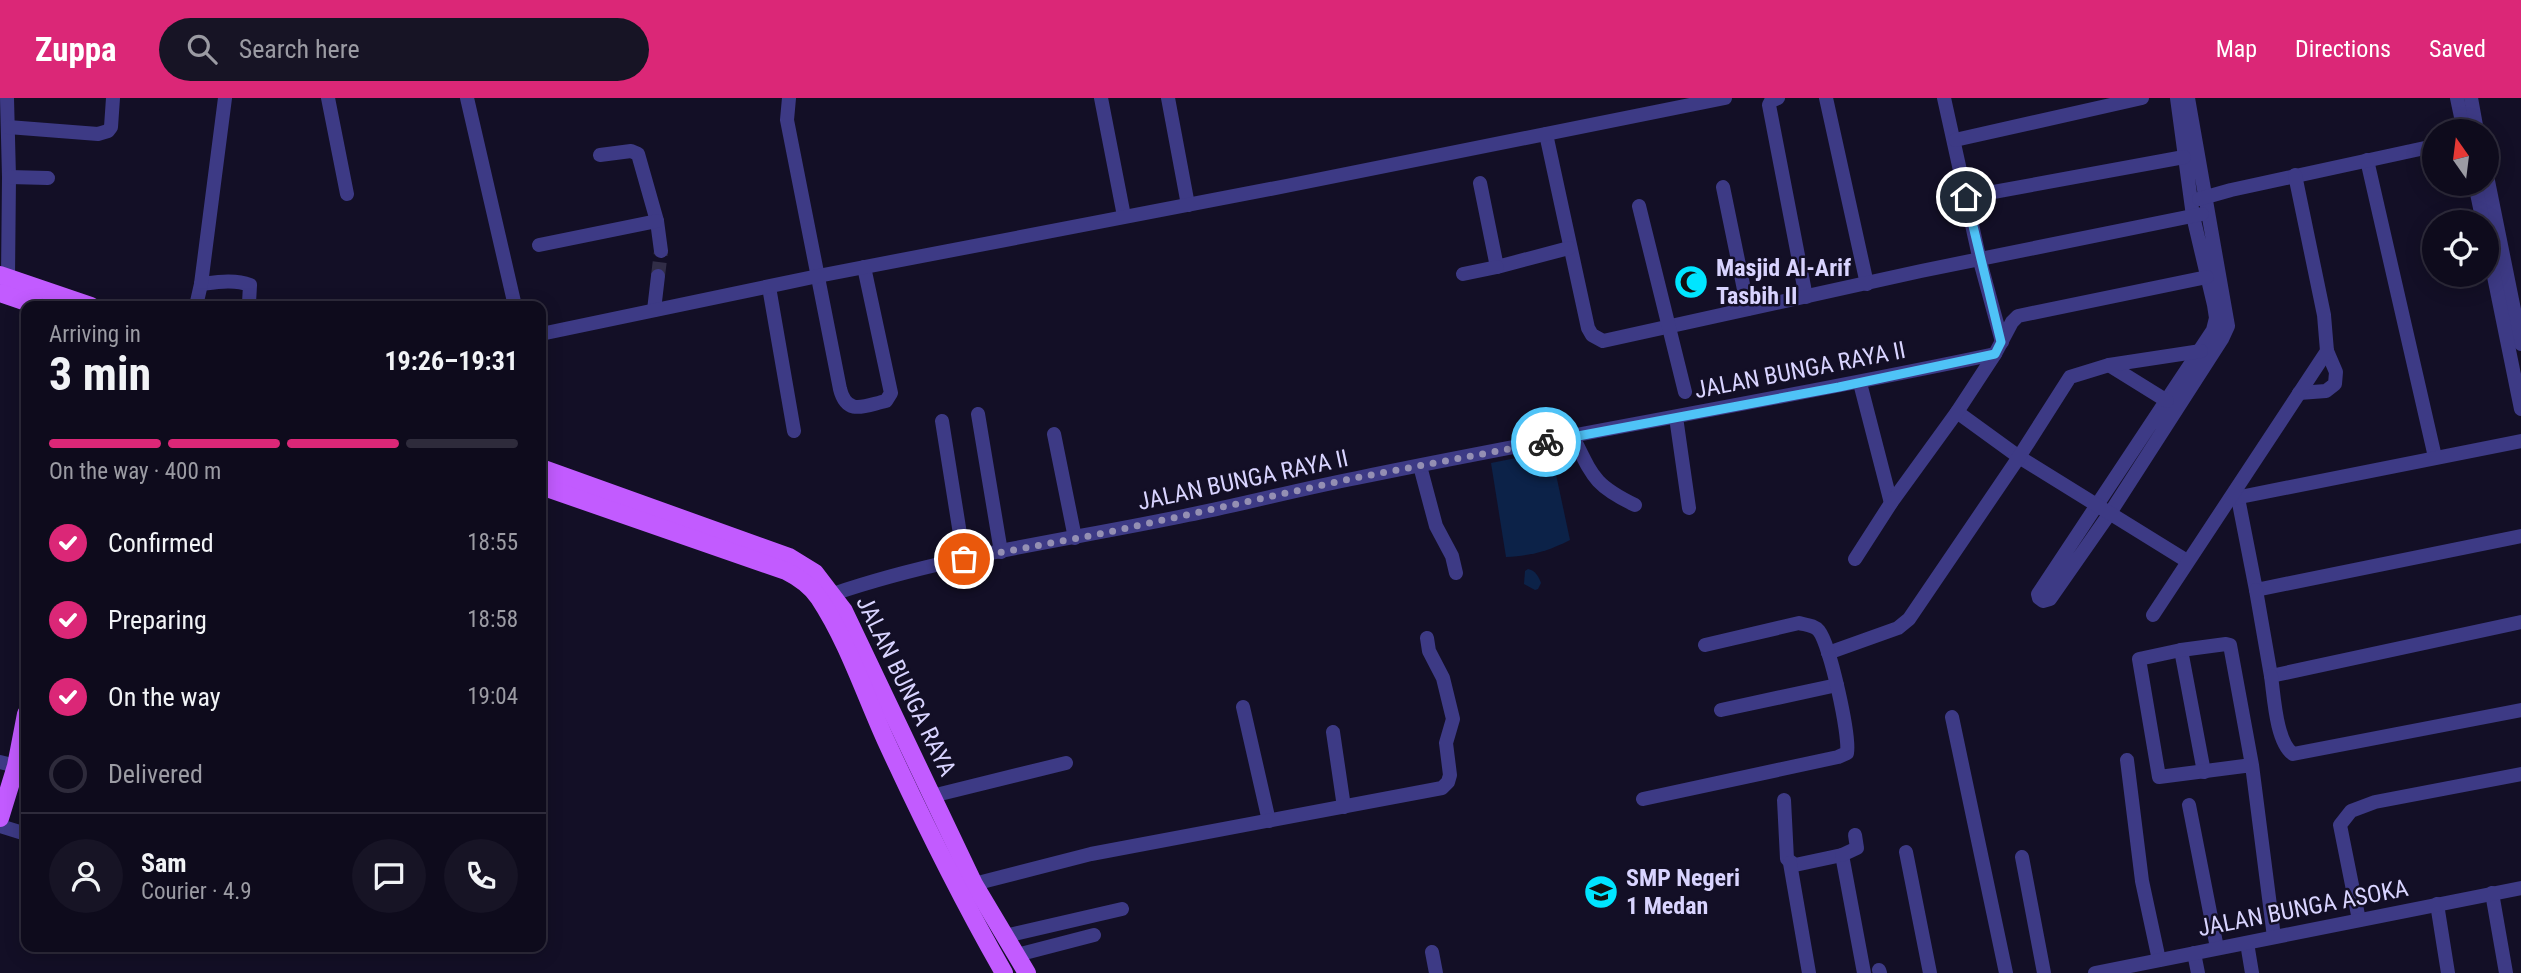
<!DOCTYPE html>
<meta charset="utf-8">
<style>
:root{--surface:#0e0b1c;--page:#171425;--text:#f1f3f6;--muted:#9b9ba3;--line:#2e2b3b;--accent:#db2777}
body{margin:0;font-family:"Roboto Condensed",sans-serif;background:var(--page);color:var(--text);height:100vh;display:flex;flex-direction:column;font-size:26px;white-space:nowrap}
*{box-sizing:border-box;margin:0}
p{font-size:23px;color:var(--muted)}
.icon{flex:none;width:38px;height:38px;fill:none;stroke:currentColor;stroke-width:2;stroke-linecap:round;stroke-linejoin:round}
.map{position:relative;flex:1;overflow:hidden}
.side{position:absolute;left:21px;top:203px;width:525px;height:651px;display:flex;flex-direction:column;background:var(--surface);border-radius:14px;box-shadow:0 4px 18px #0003,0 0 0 2px var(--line)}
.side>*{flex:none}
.needle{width:46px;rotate:346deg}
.tools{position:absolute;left:2422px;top:21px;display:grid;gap:14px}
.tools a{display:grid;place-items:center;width:77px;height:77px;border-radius:50%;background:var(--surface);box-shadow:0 4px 18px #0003,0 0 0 2px var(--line);font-size:35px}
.pin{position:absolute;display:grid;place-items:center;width:60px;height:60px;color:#fff;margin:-30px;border:4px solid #fff;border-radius:50%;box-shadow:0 2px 7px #0007}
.courier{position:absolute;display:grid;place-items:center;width:70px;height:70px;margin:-35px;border:5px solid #4fc3f7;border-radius:50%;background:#fff;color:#222;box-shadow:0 2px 9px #0007}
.summary em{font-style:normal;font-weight:700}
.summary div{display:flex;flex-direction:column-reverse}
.summary{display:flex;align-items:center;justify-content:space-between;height:119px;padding:0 28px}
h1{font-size:46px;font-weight:700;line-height:52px}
.bar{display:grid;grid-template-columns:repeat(4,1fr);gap:10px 7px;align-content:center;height:84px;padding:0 28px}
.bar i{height:9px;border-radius:5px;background:var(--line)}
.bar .on{background:var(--accent)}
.bar p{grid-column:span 4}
.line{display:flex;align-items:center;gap:18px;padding:0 28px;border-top:2px solid var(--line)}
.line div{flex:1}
.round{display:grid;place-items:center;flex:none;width:74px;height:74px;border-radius:37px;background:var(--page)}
ol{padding:0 28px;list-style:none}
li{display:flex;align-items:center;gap:21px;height:77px}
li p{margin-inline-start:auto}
li .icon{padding:7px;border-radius:50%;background:var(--accent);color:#fff;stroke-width:4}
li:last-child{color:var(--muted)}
li i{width:38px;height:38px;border:4px solid var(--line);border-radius:50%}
header{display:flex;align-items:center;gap:42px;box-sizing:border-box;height:98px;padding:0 35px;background:var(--accent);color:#fff}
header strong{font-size:33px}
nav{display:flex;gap:38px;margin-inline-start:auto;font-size:24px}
.search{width:490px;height:63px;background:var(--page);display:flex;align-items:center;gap:18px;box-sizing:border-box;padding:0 24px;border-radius:38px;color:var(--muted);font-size:26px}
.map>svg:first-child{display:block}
.water{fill:#0c2248}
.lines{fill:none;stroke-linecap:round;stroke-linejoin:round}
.minor-tunnel{stroke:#312d47;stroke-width:14;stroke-dasharray:14 7;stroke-linecap:butt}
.minor{stroke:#3d3a85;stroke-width:14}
.major{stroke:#c25bff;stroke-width:18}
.done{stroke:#948fb3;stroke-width:7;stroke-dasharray:0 12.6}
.route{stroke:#4fc3f7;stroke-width:9}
.labels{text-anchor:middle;stroke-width:5;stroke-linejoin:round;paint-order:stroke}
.poi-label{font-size:24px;font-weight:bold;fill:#d9d4ff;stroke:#130f26;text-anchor:start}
.street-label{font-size:24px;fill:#d9d4ff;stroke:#130f26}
</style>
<header>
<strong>Zuppa</strong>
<div class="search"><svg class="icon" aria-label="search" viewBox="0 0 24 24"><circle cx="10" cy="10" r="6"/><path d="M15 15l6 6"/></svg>Search here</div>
<nav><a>Map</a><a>Directions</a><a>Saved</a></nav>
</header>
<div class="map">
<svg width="2521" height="875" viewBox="0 0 2521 875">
<rect width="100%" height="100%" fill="#130f26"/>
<g class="water">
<path d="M1551 353 1570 442C1546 454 1533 457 1506 459L1491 365Z"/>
<path d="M1528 471C1535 472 1539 479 1541 485L1538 491 1535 492 1524 486 1525 473Z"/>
</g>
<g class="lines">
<polyline class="minor-tunnel" points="658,178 661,153"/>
<g class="minor">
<polyline points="7,0 9,79 8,179"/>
<polyline points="328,0 347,96"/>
<polyline points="467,0 515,208"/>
<path d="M789 0 787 22 840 291C847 319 866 307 886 303L891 295 864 169"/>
<polyline points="1101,0 1124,118"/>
<polyline points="1168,0 1188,107"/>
<polyline points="1778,0 1771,3 1769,7 1806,199"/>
<polyline points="1826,0 1867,186"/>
<polyline points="1944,0 1980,163 2002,244"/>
<polyline points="2177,0 2193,118 2214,207 2216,220 2213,232 2038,496 2039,500 2043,503 2050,501 2110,415 2222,241 2228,228 2188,0"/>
<polyline points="2457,0 2464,33"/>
<polyline points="2471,0 2477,33"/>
<polyline points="8,29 98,36 108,33 111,29 113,0"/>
<polyline points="1546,36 1588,230 1592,237 1603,243 1921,173 2202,116"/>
<polyline points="1955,42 2142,0"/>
<polyline points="600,57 631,53 638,56 657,123 661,153"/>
<polyline points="2367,62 2435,359"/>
<polyline points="2487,78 2521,246"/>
<polyline points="9,79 48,80"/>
<polyline points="1480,85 1497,169 1569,150"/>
<polyline points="2475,86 2483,124"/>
<polyline points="1723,89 1748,211"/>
<polyline points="1966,99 2184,59"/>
<polyline points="2199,101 2231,92 2434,48"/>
<polyline points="1639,108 1685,294"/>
<polyline points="2487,144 2521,311"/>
<polyline points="539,147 657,123"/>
<polyline points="1463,176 1497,169"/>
<path d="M201 186C217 184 235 181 250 187L249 205"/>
<polyline points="769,189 794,333"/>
<polyline points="196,208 201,186 225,0"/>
<polyline points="654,212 658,178"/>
<polyline points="541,236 818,178 1286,88 1725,0"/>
<polyline points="2109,267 2167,303"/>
<polyline points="1860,285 1891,405"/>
<polyline points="2299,295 2326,293 2335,286 2336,274 2327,253"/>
<polyline points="1957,314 2019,359 2187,463"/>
<polyline points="978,316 1001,454"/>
<polyline points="1676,319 1689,410"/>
<polyline points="942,323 964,461"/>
<polyline points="1054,336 1075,440"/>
<path d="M1573 339C1593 379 1594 387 1635 407"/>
<polyline points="1420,368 1436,428 1452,458 1456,475"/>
<polyline points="2238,400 2256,492 2521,438"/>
<polyline points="2230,401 2521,343"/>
<polyline points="1855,461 1891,405 1957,314 1995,256 2012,224 2018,218 2207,179"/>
<polyline points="2256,492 2271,578 2521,524"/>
<path d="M833 496C947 457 1070 442 1188 417 1244 406 1300 391 1357 380 1569 336 1783 301 1995 256"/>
<polyline points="2153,517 2327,253 2324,217 2295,77"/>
<polyline points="2181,552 2204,674"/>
<polyline points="1828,555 1898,530 1909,521 2019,359 2070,279 2109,267 2201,253"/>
<path d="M2271 578C2274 598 2276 644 2293 656L2521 612"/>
<polyline points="1243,609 1269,723"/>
<polyline points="1721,612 1837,587"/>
<polyline points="1952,619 2006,875"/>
<polyline points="1333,634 1344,709"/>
<polyline points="2127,662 2142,783 2159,862"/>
<polyline points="0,664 16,668"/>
<polyline points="2252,667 2159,679 2139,561 2181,552 2226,546 2230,547 2252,667 2274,839"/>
<polyline points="932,698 1066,665"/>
<path d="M1643 701 1838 659 1847 655C1850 637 1830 547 1819 533 1814 527 1806 527 1799 525L1705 547"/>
<polyline points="1784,702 1787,761 1795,767 1842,757 1864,875"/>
<polyline points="2189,707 2217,850"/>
<polyline points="0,728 26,736"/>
<polyline points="1906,754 1930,875"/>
<polyline points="1842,757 1857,750 1855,737"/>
<polyline points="2022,759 2044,875"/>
<polyline points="1790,765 1809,875"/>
<polyline points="974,786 1091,756 1442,690 1448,684 1450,677 1446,645 1453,621 1443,580 1429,553 1427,540"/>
<polyline points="2492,795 2506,875"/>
<polyline points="2437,806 2448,875"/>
<polyline points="2359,822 2340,727 2351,713 2375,704 2521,676"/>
<polyline points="1005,838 1122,811"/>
<polyline points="2247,845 2252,875"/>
<polyline points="1432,854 1436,875"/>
<polyline points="2194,855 2198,875"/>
<polyline points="1017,857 1094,837"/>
<polyline points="1879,872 1880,875"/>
<polyline points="2095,875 2521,790"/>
</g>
<g class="major">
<polyline points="0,177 91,208"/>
<polyline points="0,195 38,208"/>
<polyline points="541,370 789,459 815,475 844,513 974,786 1027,875"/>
<path d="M541 388 786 473C798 479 811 488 819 500 848 544 865 597 887 645 923 723 961 800 1004 875"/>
<polyline points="0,720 16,668 26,616"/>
</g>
</g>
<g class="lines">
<polyline class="done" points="964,461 1095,437 1355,380 1546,344"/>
<polyline class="route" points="1546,344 1839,289 1995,256 2001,244 1966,99"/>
</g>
<defs>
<g id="mosque-disc" transform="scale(1.75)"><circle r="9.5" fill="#00e5ff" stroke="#130f26"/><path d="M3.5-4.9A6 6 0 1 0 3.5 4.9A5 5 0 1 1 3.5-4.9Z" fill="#111"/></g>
<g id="school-disc" transform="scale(1.75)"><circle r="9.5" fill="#00e5ff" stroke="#130f26"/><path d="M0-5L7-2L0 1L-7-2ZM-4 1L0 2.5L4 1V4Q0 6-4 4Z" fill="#111"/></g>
</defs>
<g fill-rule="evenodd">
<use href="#mosque-disc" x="1691" y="184"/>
<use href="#school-disc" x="1601" y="794"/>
</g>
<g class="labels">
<g class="poi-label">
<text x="1716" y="178">Masjid Al-Arif<tspan x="1716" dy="28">Tasbih II</tspan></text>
<text x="1626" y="788">SMP Negeri<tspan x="1626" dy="28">1 Medan</tspan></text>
</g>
<g class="street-label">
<text transform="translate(1800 272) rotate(-11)" y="8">JALAN BUNGA RAYA II</text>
<text transform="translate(1243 382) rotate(-12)" y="8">JALAN BUNGA RAYA II</text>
<text transform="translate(906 588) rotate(64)" y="8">JALAN BUNGA RAYA</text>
<text transform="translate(2303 810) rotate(-11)" y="8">JALAN BUNGA ASOKA</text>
</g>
</g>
</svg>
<div class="tools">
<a><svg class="needle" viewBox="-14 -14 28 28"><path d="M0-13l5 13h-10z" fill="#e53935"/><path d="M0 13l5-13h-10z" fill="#9b9ba3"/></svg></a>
<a><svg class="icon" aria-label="locate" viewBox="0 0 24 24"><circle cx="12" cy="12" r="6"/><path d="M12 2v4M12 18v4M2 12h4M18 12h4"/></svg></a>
</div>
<div class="pin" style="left:964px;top:461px;background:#ea580c"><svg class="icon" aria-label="bag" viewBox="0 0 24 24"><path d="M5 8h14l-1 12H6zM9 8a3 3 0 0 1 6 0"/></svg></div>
<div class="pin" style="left:1966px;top:99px;background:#1f2937"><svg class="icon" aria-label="home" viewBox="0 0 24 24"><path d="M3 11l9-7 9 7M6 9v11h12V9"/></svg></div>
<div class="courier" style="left:1546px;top:344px"><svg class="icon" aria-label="bike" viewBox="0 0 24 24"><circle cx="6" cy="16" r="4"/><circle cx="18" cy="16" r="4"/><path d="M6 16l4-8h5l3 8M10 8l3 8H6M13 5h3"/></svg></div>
<section class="side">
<div class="summary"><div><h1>3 min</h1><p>Arriving in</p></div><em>19:26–19:31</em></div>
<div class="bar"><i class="on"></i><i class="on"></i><i class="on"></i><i></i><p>On the way · 400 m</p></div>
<ol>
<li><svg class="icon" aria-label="check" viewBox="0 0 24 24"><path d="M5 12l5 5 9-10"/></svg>Confirmed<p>18:55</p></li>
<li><svg class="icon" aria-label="check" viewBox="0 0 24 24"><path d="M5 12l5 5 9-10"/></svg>Preparing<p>18:58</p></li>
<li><svg class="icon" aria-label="check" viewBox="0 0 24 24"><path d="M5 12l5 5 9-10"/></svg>On the way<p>19:04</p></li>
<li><i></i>Delivered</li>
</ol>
<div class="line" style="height:126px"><a class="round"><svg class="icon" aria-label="person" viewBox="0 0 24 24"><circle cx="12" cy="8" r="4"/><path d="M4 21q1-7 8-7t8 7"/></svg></a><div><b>Sam</b><p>Courier · 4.9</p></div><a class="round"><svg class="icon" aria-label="chat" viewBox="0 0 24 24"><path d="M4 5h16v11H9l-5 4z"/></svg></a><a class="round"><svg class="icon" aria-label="phone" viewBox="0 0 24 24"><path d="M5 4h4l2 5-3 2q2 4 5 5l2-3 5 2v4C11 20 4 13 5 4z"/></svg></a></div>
</section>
</div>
